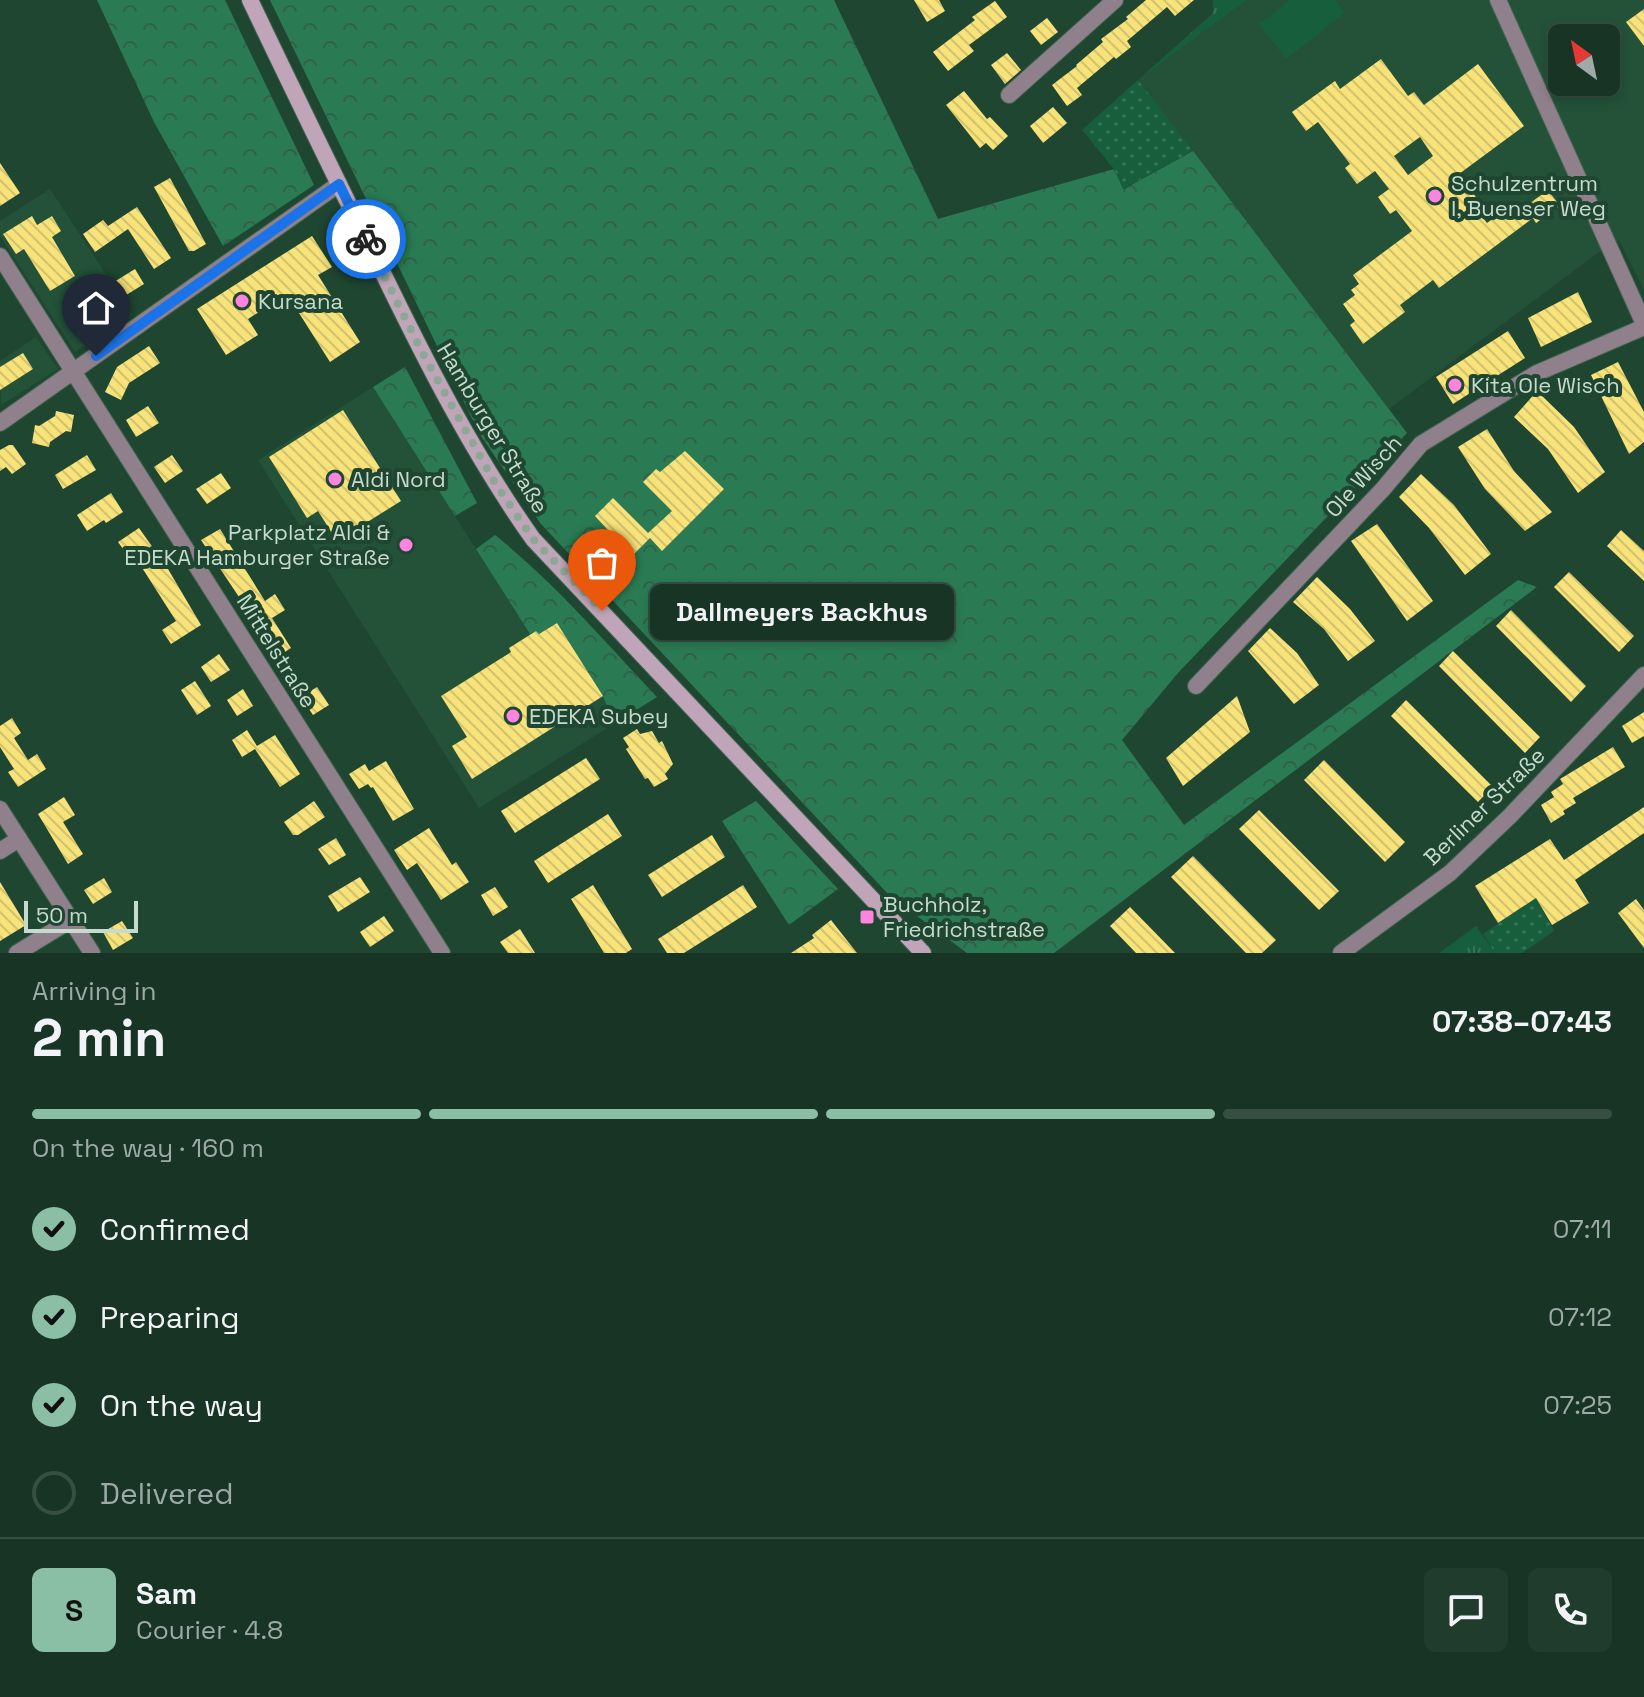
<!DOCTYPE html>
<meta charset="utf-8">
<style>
:root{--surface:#173425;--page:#203c2d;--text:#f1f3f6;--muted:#9eaaa7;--line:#364f42;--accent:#8abfa5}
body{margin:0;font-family:"Space Grotesk",sans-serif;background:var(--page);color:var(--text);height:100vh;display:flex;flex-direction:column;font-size:30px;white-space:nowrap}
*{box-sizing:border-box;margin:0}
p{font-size:26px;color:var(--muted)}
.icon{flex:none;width:44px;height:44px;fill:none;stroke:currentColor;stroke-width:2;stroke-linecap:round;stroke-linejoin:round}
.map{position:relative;height:953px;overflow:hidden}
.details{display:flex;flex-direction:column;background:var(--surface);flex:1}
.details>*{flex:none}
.needle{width:52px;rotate:327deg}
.fabs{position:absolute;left:1548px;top:24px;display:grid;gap:16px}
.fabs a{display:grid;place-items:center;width:72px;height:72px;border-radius:12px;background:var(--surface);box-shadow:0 4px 12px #0003,0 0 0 2px var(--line);font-size:40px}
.scale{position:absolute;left:24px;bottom:20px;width:114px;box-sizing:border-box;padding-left:8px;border:4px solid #c6dbcd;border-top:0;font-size:22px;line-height:28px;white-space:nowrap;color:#c6dbcd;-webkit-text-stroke:6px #1f4631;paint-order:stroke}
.pin{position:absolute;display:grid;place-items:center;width:68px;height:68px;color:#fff;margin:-82px -34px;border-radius:50% 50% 50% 0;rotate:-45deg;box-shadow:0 0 8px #0007}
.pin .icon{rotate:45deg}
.courier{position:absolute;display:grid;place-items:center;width:80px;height:80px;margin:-40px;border:6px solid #1a73e8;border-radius:50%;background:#fff;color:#222;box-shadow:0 2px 10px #0007}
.bubble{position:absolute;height:56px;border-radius:12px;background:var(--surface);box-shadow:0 4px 12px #0003,0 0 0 2px var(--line);font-size:26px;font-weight:700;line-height:56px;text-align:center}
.overview em{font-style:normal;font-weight:700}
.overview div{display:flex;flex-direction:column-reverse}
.overview{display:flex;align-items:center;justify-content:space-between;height:136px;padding:0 32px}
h1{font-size:52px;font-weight:700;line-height:60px}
.bar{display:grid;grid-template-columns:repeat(4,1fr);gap:12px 8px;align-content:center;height:96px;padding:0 32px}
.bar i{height:10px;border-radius:6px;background:var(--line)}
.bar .current{background:var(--accent)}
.bar p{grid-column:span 4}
.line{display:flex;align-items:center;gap:20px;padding:0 32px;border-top:2px solid var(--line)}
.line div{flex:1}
.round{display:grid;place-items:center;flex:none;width:84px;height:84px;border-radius:12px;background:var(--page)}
ol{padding:0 32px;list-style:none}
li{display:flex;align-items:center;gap:24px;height:88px}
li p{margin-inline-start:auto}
li .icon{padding:8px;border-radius:50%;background:var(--accent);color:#111;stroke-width:4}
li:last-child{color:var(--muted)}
li i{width:44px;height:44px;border:4px solid var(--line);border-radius:50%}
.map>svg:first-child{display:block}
.built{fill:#235239;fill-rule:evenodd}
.grass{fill:url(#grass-tufts)}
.forest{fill:url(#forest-crowns)}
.park{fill:url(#park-dots)}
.garden{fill:#175e3c}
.building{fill:url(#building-back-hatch);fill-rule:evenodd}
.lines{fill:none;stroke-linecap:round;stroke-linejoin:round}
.minor-casing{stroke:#406450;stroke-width:18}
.secondary-casing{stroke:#406450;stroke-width:18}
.minor{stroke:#90808b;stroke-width:16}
.secondary{stroke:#bfa5b7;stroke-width:16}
.done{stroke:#8ca796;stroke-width:8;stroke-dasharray:0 14.4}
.route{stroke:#1a73e8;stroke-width:10}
.poi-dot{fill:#fe85df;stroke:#1f4631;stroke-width:3}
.labels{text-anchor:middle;stroke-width:8;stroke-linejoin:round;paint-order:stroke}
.poi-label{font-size:22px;fill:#c6dbcd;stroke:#1f4631;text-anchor:start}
.street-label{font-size:22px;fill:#c6dbcd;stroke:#1f4631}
</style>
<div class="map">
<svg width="1644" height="953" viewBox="0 0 1644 953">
<defs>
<pattern id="grass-tufts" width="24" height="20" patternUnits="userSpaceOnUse" patternTransform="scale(2)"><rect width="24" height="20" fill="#175e3c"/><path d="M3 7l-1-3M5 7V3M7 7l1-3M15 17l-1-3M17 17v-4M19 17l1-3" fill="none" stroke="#377457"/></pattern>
<pattern id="forest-crowns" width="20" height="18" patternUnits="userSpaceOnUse" patternTransform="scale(2)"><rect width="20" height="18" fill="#2a7b53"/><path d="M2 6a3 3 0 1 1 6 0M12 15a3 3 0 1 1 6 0" fill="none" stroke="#32614a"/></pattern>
<pattern id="park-dots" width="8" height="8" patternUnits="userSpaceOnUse" patternTransform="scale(2)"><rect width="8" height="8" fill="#175e3c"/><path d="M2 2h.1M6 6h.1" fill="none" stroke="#377457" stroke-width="1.8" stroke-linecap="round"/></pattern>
<pattern id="building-back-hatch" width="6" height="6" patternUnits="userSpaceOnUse" patternTransform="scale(2)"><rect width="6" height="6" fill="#f8e27a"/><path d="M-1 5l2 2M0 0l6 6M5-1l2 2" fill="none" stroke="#d2c26e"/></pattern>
</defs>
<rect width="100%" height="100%" fill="#1f4631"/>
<g class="built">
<path d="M1247 0H1644V290L1619 240 1595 255 1389 409 1138 80ZM1562 38H1606V82H1562Z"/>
<polygon points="50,189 132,314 75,352 0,236 0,221"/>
<polygon points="36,337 58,369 1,405 0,361"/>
<polygon points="373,387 530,634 536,631 539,634 557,623 603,696 614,724 479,808 258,460"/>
</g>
<g class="grass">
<polygon points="1213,0 1247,0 1138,80 1213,13"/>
<polygon points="1476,926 1495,953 1439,953"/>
</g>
<g class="forest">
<polygon points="97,0 225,0 314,185 223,246 154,122"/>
<polygon points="270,0 834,0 938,219 1114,169 1124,189 1193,151 1407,433 1178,673 1122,740 1184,825 1518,580 1537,587 1054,953 967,953 890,896 541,524 479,433"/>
<polygon points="405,367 477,503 455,516 373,387"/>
<path d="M495 535C554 582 605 642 657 697L614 724 603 696 557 623 539 634 536 631 530 634 476 549Z"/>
<polygon points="756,801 838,889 789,925 722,821"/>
</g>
<g class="park">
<polygon points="1138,80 1193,151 1123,189 1114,169 1082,130"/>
<polygon points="1536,898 1554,931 1522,953 1495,953 1483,934"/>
</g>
<polygon class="garden" points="1290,0 1335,0 1345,13 1286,59 1259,24"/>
<g class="building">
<polygon points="914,0 939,0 945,11 927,22"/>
<polygon points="1146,0 1194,0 1175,16 1167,7 1127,41 1131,47 1116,59 1114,57 1077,88 1082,95 1067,106 1052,85 1077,66 1076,65 1103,42 1101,39 1128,19 1126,17"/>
<polygon points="995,1 1007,17 969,45 974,51 948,71 933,52 975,20 972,17"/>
<polygon points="1644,9 1644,46 1626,22"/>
<polygon points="1047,18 1058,32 1041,45 1030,31"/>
<polygon points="1007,53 1021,70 1005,84 991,65"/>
<path d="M1381 59 1408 96 1414 92 1424 105 1478 64 1524 126 1459 174 1478 200 1472 204 1487 223 1502 212 1507 220 1548 190 1560 206 1536 223 1533 218 1439 288 1433 280 1400 305 1405 312 1363 344 1350 325 1355 321 1343 304 1355 295 1351 290 1359 284 1353 275 1412 231 1396 210 1390 214 1378 197 1389 189 1375 171 1357 184 1345 168 1350 164 1318 122 1306 131 1292 112 1335 81 1340 89ZM1420 137 1433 156 1408 175 1394 156Z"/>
<polygon points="964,91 987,119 990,117 1008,136 993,150 986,143 980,148 946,105"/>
<polygon points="1053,107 1067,123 1043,143 1030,126"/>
<polygon points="0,163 20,193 0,206"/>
<polygon points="170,178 206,244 194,251 189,251 154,187"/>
<polygon points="137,207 171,258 154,269 128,229 95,252 83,234 103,220 108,226"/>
<polygon points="32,216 37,225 52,216 61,231 52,237 75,276 50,291 24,249 16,254 3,234"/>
<polygon points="312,236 332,267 318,275 360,342 330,362 287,294 248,319 258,335 226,355 197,309"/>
<polygon points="135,269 144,284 123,297 114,282"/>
<polygon points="1578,292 1592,322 1541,347 1528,318"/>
<polygon points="1508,331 1525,358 1453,404 1436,377"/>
<polygon points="149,346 160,363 129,383 121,400 105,392 117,367"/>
<polygon points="23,353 33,369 0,390 0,367"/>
<polygon points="1618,362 1644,412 1644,442 1629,454 1591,375"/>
<polygon points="1537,391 1574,427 1605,472 1578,493 1548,449 1514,417"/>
<polygon points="148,406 159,423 136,437 126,420"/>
<polygon points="343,410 401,501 337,541 318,511 307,518 269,457"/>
<polygon points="56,411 74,415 71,432 66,431 50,442 49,447 32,443 35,425 39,426 55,416"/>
<polygon points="1487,429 1514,471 1552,512 1525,531 1485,489 1458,447"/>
<polygon points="9,445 13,445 26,464 12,474 6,467 0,471 0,450"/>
<polygon points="685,451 724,489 662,551 650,538 632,556 595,516 613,498 648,533 672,511 643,482 656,469 660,472"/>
<polygon points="87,455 96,470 63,489 55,475"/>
<polygon points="172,455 183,471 165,483 154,467"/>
<polygon points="221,473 231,488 207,504 196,489"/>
<polygon points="1421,474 1454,505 1491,554 1465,575 1429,528 1399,497"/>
<polygon points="111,493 123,512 106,523 104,520 87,531 77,515"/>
<polygon points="1377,524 1433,601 1407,621 1351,541"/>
<polygon points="139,528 168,569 201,625 171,644 162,630 176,621 139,563 135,566 118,542"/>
<polygon points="220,529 265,601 275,594 285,610 272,618 291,648 274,659 262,642 267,639 201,540"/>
<polygon points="1621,530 1644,551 1644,581 1607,546"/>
<polygon points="1569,572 1634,636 1619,652 1554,587"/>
<polygon points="1317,577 1350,609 1375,641 1348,661 1324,629 1293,602"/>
<polygon points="1511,610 1586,686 1571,702 1496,626"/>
<polygon points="557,623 603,696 472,779 452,746 467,737 441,696 511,652 509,648 536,631 539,634"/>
<polygon points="1270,628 1297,653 1319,685 1294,704 1248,651"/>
<polygon points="1453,651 1540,737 1525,753 1439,666"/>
<polygon points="219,654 230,670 211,682 201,667"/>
<polygon points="195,681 211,706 197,715 181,690"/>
<polygon points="317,687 329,705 313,715 301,697"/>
<polygon points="243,689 253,706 237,716 227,700"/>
<polygon points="1237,696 1250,732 1183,786 1166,758"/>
<polygon points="1406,700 1493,787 1478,802 1391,716"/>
<polygon points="1644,712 1644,736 1632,743 1622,726"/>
<polygon points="12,718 21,733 14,738 28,760 37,754 46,769 18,787 8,772 14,769 0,747 0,726"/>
<polygon points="637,729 640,734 652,731 659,743 662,741 673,764 665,774 668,779 654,787 648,778 645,779 626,749 629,747 623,738"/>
<polygon points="247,730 257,746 275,735 300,774 280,787 255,749 242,757 232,740"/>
<polygon points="1613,747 1625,767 1573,798 1576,803 1563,811 1565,814 1551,823 1541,805 1554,797 1551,792 1563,784 1560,779"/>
<polygon points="586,758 600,779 515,833 501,811"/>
<polygon points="1324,760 1405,842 1385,862 1304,780"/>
<polygon points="386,761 414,809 393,821 373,787 371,788 368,784 359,789 349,774 365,764 369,771"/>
<polygon points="64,797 75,815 63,822 83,854 68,864 38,814"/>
<polygon points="314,801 325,817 298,835 293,835 284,822"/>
<polygon points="1644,807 1644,833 1575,880 1589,903 1552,925 1536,898 1498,923 1475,886 1550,839 1564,860"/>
<polygon points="1259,810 1339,891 1319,910 1239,829"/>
<polygon points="608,814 622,836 548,883 534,861"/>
<polygon points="429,828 452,865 456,862 469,882 441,900 417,863 407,870 394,850"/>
<polygon points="712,835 725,857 662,897 648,875"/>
<polygon points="336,838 346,855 329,865 318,849"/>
<polygon points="1193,856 1276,940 1262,953 1246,953 1171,877"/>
<polygon points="360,877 370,892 338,912 328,896"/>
<polygon points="104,878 112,892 93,904 84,890"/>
<polygon points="0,882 26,925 0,941"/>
<polygon points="593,885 632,949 626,953 604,953 571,899"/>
<polygon points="743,885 757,907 684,953 667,953 658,939"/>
<polygon points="495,887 508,907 493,916 481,895"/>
<polygon points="1636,899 1644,910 1644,948 1618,913"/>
<polygon points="1130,907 1175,953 1136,953 1110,926"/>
<polygon points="384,916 394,931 370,947 360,932"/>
<polygon points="831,920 857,953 791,953 814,938 812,935"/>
<polygon points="122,921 133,938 113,950 103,932"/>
<polygon points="520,929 535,953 508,953 500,942"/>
</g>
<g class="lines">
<g class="minor-casing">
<g id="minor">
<polyline points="1498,0 1644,324"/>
<polyline points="1009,95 1115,0"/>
<polyline points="0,256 442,953"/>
<polyline points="0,423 339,184"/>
<polyline points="1196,686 1383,489 1421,444 1537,373 1644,327"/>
<polyline points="0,809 92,953"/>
<polyline points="0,851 19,839"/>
<polyline points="17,953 71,920"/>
<polyline points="1341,953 1450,873 1510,816 1644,675"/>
</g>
</g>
<g class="secondary-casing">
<path id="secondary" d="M250 0C293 90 336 179 381 269 426 362 473 454 533 539L923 953"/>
</g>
<use href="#minor" class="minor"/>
<use href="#secondary" class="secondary"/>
</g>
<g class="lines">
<polyline class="done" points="366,239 423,354 495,483 533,539 602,611"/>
<polyline class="route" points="96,356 339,184 366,239"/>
</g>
<g class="poi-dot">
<circle cx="1435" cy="196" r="8"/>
<circle cx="242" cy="301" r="8"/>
<circle cx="1455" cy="385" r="8"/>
<circle cx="335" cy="479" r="8"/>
<circle cx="406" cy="545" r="8"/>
<circle cx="513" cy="716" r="8"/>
<rect x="859" y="909" width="16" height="16" rx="4"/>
</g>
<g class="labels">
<g class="poi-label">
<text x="1451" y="191">Schulzentrum<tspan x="1451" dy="25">I, Buenser Weg</tspan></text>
<text x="258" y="309">Kursana</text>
<text x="1471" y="393">Kita Ole Wisch</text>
<text x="351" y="487">Aldi Nord</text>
<text x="390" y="540" text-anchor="end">Parkplatz Aldi &amp;<tspan x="390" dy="25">EDEKA Hamburger Straße</tspan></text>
<text x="529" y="724">EDEKA Subey</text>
<text x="883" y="912">Buchholz,<tspan x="883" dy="25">Friedrichstraße</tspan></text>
</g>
<g class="street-label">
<text transform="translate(493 428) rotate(59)" y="8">Hamburger Straße</text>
<text transform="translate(1363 476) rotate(-48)" y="8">Ole Wisch</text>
<text transform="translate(277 651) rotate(58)" y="8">Mittelstraße</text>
<text transform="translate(1484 806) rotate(-44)" y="8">Berliner Straße</text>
</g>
</g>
</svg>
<div class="fabs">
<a><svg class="needle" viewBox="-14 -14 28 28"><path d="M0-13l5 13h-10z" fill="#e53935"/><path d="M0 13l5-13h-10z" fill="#9eaaa7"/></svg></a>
</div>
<div class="scale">50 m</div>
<div class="pin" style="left:602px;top:611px;background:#ea580c"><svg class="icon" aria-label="bag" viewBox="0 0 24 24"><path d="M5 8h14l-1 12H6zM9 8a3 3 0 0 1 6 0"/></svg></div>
<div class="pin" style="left:96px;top:356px;background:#1f2937"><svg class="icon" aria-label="home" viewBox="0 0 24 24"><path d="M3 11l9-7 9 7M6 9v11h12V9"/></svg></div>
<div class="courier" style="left:366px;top:239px"><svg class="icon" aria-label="bike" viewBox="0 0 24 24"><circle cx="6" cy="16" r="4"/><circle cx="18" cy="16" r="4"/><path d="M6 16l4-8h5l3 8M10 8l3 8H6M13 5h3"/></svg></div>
<div class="bubble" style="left:650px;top:584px;width:304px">Dallmeyers Backhus</div>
</div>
<section class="details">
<div class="overview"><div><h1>2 min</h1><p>Arriving in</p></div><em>07:38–07:43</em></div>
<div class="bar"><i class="current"></i><i class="current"></i><i class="current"></i><i></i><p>On the way · 160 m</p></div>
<ol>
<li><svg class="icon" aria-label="check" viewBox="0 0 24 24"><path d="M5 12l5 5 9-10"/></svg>Confirmed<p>07:11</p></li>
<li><svg class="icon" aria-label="check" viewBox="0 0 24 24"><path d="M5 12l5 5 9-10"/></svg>Preparing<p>07:12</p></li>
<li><svg class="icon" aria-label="check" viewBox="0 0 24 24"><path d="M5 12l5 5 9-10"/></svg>On the way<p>07:25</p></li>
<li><i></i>Delivered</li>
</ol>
<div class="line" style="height:144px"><b class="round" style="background:var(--accent);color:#111">S</b><div><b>Sam</b><p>Courier · 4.8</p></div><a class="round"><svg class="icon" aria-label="chat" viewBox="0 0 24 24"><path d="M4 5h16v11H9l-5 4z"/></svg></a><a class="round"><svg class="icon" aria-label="phone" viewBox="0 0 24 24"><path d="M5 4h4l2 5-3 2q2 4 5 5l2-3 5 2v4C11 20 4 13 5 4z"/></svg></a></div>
</section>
